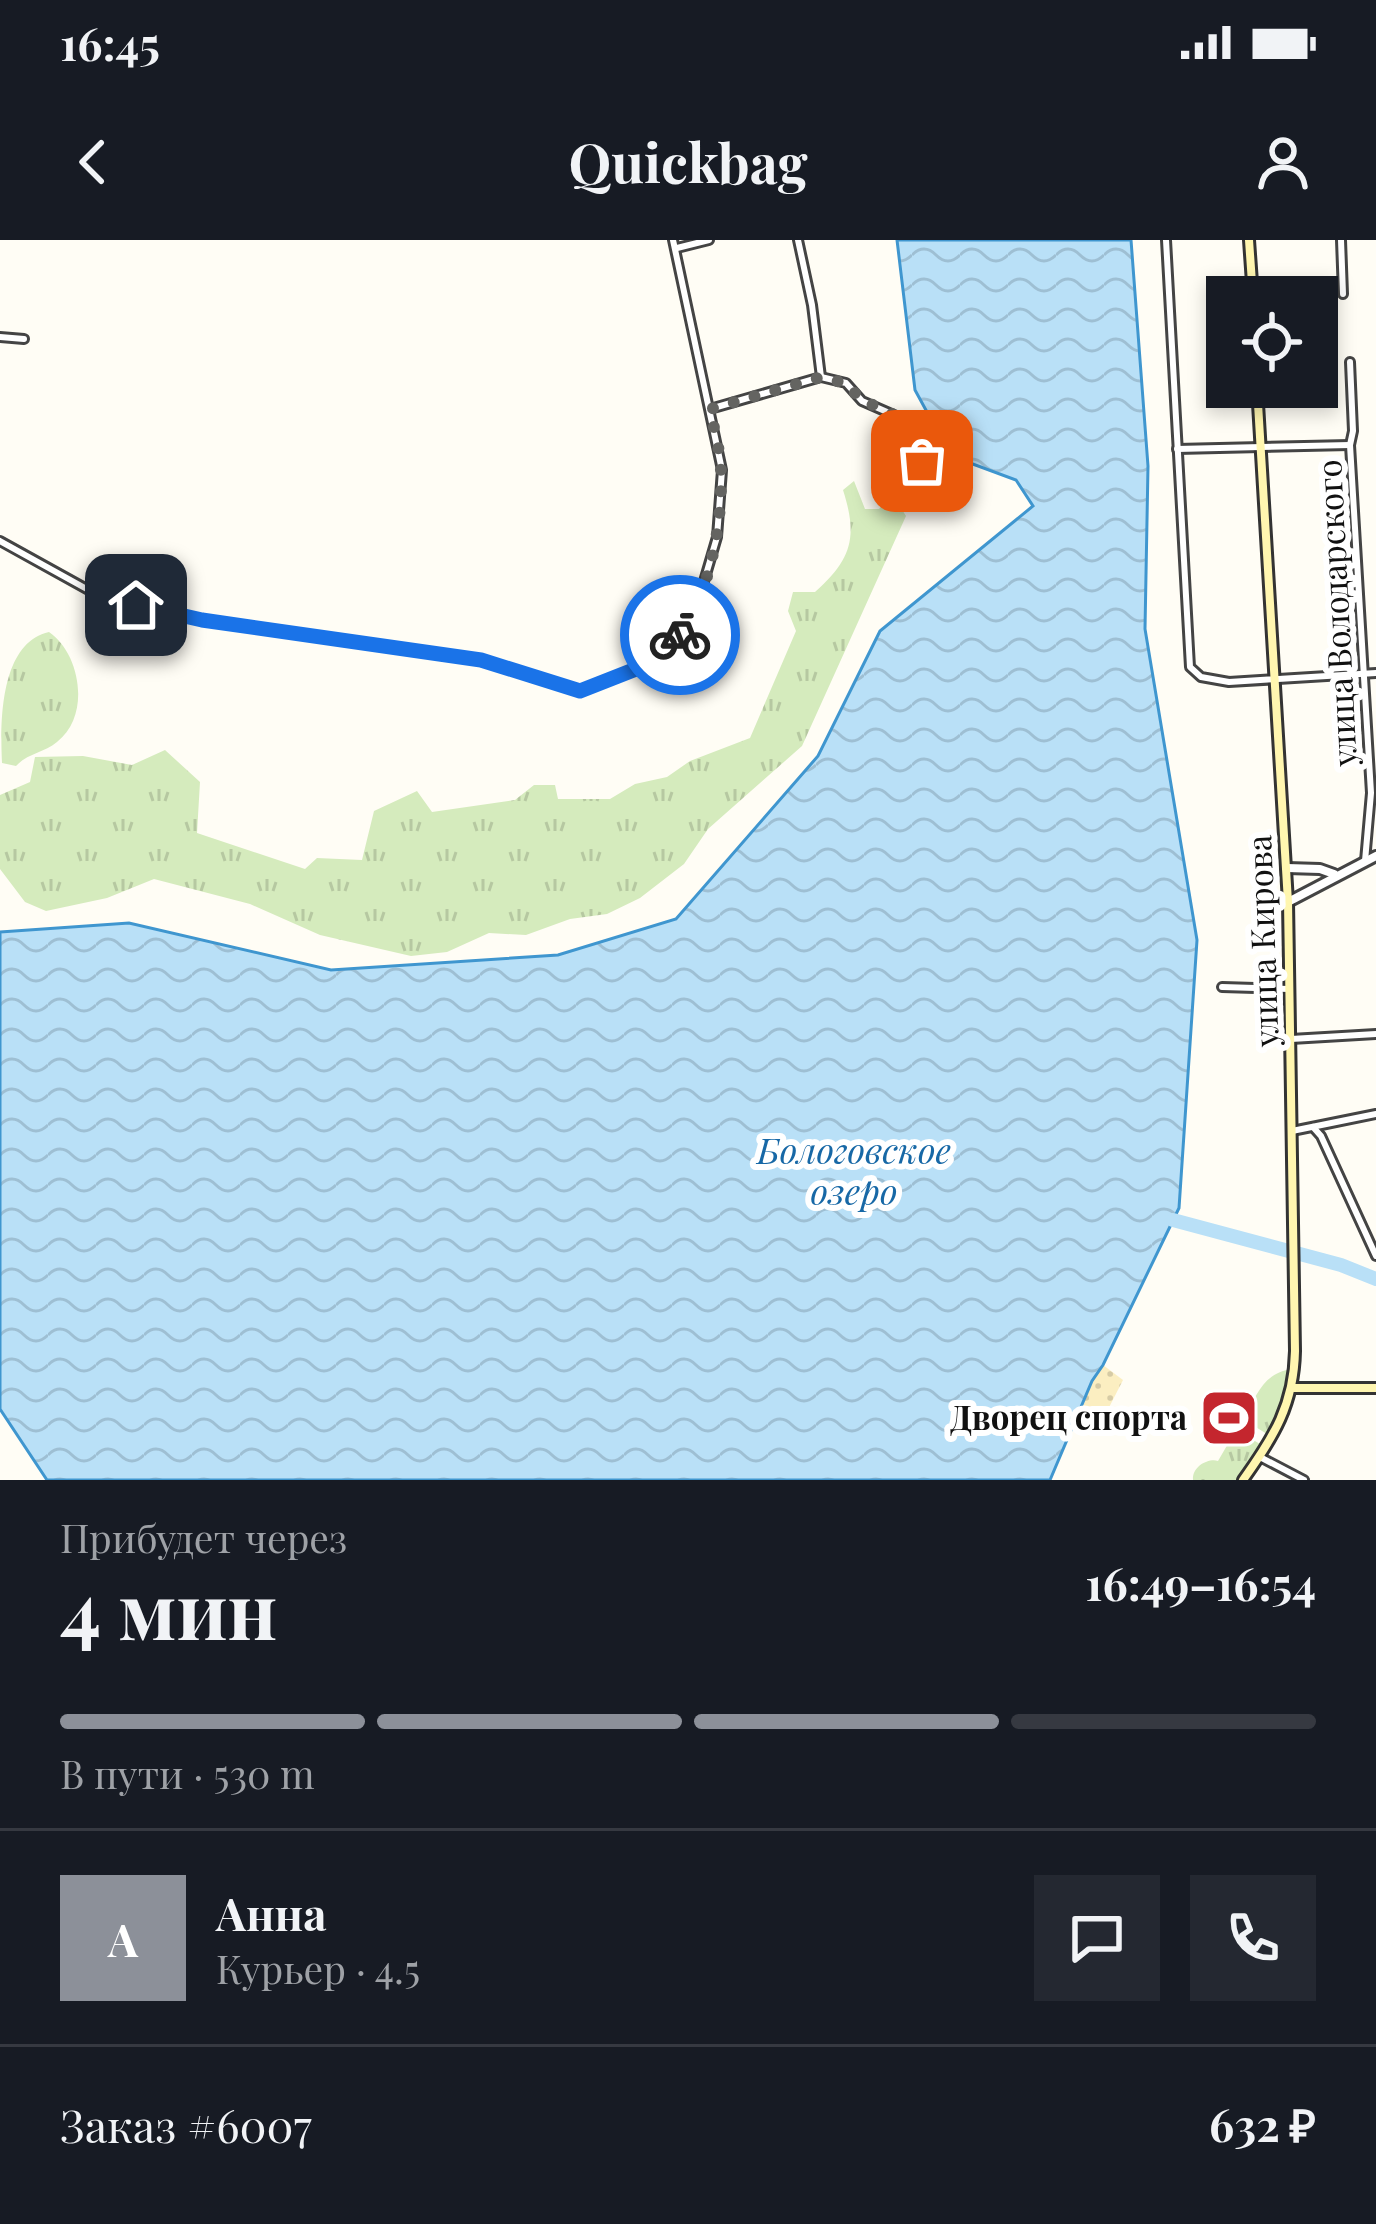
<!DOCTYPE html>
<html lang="ru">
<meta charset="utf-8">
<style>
:root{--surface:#171b24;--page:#242831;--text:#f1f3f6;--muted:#9ea1a6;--line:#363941;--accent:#8c9099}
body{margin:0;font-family:"Playfair Display",serif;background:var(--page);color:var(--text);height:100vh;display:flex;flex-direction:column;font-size:45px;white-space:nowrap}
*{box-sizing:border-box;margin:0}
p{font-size:39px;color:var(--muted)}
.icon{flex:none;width:66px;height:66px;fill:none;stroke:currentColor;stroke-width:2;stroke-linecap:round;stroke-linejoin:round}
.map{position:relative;height:1240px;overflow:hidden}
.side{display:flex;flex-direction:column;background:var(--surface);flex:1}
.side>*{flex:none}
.fabs{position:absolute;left:1206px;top:36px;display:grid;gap:24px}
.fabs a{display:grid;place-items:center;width:132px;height:132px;border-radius:0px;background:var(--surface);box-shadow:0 6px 18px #0003;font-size:60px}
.pin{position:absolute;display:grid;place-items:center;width:102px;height:102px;color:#fff;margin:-51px;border-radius:24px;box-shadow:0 6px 18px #0006}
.courier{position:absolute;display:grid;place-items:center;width:120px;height:120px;margin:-60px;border:9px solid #1a73e8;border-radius:50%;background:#fff;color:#222;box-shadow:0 3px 15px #0007}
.summary em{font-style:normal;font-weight:700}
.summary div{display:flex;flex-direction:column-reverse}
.summary{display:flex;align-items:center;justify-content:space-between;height:204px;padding:0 60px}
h1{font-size:78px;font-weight:700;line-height:90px}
.bar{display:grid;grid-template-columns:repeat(4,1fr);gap:18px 12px;align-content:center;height:144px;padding:0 60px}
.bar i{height:15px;border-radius:9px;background:var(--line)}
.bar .active{background:var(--accent)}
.bar p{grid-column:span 4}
.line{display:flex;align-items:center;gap:30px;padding:0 60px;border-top:3px solid var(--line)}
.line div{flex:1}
.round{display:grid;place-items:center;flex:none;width:126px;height:126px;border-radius:0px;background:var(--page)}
.status{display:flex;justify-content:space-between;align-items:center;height:84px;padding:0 60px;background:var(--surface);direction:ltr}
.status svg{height:33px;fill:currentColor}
header{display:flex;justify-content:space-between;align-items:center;height:156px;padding:0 60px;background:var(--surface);font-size:54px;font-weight:700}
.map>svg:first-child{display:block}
.sand{fill:url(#sand-dots)}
.park{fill:url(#park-tufts)}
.water{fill:url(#water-waves);stroke:#3f96cf;stroke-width:3}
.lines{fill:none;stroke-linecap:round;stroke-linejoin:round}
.river{stroke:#b9e0f7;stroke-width:14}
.minor-casing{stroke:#444;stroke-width:12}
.tertiary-casing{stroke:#444;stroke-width:14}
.secondary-casing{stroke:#333;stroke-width:14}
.minor{stroke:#fff;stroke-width:6}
.tertiary{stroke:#fff;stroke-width:8}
.secondary{stroke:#fff6b0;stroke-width:8}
.done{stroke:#646461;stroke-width:12;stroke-dasharray:0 21.6}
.route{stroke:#1a73e8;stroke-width:15}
.labels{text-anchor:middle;stroke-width:12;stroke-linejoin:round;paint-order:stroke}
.street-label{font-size:33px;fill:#111;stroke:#fff}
.poi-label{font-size:33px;font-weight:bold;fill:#111;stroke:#fff;text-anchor:end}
.water-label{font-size:36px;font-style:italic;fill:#1768a6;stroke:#fff}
</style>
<div class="status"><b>16:45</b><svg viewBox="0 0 49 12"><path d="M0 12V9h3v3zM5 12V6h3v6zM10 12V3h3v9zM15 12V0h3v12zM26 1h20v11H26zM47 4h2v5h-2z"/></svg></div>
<header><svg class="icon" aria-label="back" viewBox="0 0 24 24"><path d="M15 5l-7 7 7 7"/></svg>Quickbag<svg class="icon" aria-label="person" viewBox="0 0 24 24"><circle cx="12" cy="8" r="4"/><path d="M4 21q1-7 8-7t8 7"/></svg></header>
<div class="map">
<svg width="1376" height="1240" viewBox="0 0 1376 1240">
<defs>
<pattern id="sand-dots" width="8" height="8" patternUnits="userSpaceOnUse" patternTransform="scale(3)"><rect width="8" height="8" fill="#fbeec1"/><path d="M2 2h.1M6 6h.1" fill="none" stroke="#d6cba5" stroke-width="1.8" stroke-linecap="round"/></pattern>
<pattern id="park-tufts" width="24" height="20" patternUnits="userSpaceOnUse" patternTransform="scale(3)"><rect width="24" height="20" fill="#d5ebbd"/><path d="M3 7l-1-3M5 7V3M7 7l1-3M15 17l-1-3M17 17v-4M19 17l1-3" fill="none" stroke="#b6c8a1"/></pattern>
<pattern id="water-waves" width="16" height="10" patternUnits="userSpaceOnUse" patternTransform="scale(3)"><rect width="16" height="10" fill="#b9e0f7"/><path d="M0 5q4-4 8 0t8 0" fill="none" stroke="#9ebfd3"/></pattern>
</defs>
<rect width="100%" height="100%" fill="#fffdf5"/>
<polygon class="sand" points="1103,1125 1123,1140 1098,1189 1076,1185 1092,1141"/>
<g class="park">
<path d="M854 241 865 269H879L892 254 906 276 802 506 708 589 684 624 640 658 607 674 570 679 526 695 489 693 447 712 411 716 320 695 250 664 154 639 107 658 46 671 25 662 0 629V555L30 542 35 517 83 516 132 525 165 510 200 542 197 593 305 629 317 618 362 620 374 571 417 551 432 572 515 560 534 545H555L558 559H610L635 544 667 537 690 521 750 498 796 391 788 371 793 352H815C852 319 858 297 843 250Z"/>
<path d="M49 392C81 414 91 476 57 502 44 513 28 513 16 526L2 523C0 482 0 403 49 392Z"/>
<path d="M1291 1129 1273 1198 1243 1179C1257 1156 1262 1134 1291 1129Z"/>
<path d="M1236 1190 1267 1208 1244 1240H1193C1192 1226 1209 1218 1218 1221Z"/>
</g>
<polygon class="water" points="897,0 1131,0 1148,226 1145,389 1197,700 1179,968 1103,1125 1092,1141 1050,1240 47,1240 0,1169 0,692 129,683 331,730 558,715 676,679 818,516 880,391 1033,266 1016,240 951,216 915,150"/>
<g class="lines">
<polyline class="river" points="1173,980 1341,1025 1376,1039"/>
<g class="minor-casing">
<g id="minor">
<polyline points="798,0 812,65 821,137"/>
<polyline points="1166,0 1190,427 1201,437 1229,442 1376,433"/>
<polyline points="1341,0 1343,54"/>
<polyline points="677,8 709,0"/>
<polyline points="0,97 24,99"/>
<polyline points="1350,122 1353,191 1350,205 1371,553 1365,621"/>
<polyline points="710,169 821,137 846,143 862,161 903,179 922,221"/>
<polyline points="1177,209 1350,205"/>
<polyline points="0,301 103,358 202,380 481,420 580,451 664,418 695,372 717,297 722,230 673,0"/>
<polyline points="1222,747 1290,749"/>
<polyline points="1291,799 1376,794"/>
<polyline points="1313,887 1321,896 1376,1016"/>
<polyline points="1292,891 1376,874"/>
<polyline points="1260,1217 1304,1240"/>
</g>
</g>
<g class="tertiary-casing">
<g id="tertiary">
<polyline points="1287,628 1320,629 1334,634"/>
<polyline points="1288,662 1376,616"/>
</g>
</g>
<g class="secondary-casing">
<g id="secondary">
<polyline points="1249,0 1253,57"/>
<polyline points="1294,1148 1376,1148"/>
<path d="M1243 1240C1274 1197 1294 1164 1295 1111L1288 662 1257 147"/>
</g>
</g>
<use href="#minor" class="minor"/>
<use href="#tertiary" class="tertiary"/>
<use href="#secondary" class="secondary"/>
</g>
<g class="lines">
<path class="done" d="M680 395C710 350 722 287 721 234 721 212 714 190 710 169L821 137 845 143 862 160 903 179 922 221"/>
<polyline class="route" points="136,365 202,380 481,420 580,451 664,418 680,395"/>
</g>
<defs>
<g id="stadium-square" transform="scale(3)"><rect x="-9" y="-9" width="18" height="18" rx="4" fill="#c4262e" stroke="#fff"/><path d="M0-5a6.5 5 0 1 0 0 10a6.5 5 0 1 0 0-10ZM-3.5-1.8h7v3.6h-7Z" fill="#fff"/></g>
</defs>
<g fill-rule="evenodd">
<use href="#stadium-square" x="1229" y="1178"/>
</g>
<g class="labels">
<g class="street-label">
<text transform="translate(1337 373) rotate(-93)" y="12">улица Володарского</text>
<text transform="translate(1263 701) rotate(-92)" y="12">улица Кирова</text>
</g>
<g class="poi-label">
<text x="1187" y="1190">Дворец спорта</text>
</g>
<g class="water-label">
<text x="854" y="924">Бологовское<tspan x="854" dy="41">озеро</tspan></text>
</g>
</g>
</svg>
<div class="fabs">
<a><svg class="icon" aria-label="locate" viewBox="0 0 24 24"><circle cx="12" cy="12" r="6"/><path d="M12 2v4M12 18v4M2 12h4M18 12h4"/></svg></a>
</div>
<div class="pin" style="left:922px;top:221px;background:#ea580c"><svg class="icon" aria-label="bag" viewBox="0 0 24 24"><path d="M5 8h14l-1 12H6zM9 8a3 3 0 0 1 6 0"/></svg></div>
<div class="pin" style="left:136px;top:365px;background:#1f2937"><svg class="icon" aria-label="home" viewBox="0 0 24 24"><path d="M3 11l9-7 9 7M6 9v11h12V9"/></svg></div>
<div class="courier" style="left:680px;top:395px"><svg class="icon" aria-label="bike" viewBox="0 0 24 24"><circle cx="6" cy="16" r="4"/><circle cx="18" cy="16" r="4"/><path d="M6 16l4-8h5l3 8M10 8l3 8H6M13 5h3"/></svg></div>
</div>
<section class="side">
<div class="summary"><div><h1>4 мин</h1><p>Прибудет через</p></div><em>16:49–16:54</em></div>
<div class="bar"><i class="active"></i><i class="active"></i><i class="active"></i><i></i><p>В пути · 530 m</p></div>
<div class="line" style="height:216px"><b class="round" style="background:var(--accent);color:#fff">А</b><div><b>Анна</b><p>Курьер · 4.5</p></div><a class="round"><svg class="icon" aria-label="chat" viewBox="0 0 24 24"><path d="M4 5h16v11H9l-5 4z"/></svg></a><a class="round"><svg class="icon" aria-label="phone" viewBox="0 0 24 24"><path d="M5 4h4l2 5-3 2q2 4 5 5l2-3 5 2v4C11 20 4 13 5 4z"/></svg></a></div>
<div class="line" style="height:156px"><div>Заказ #6007</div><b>632 ₽</b></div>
</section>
